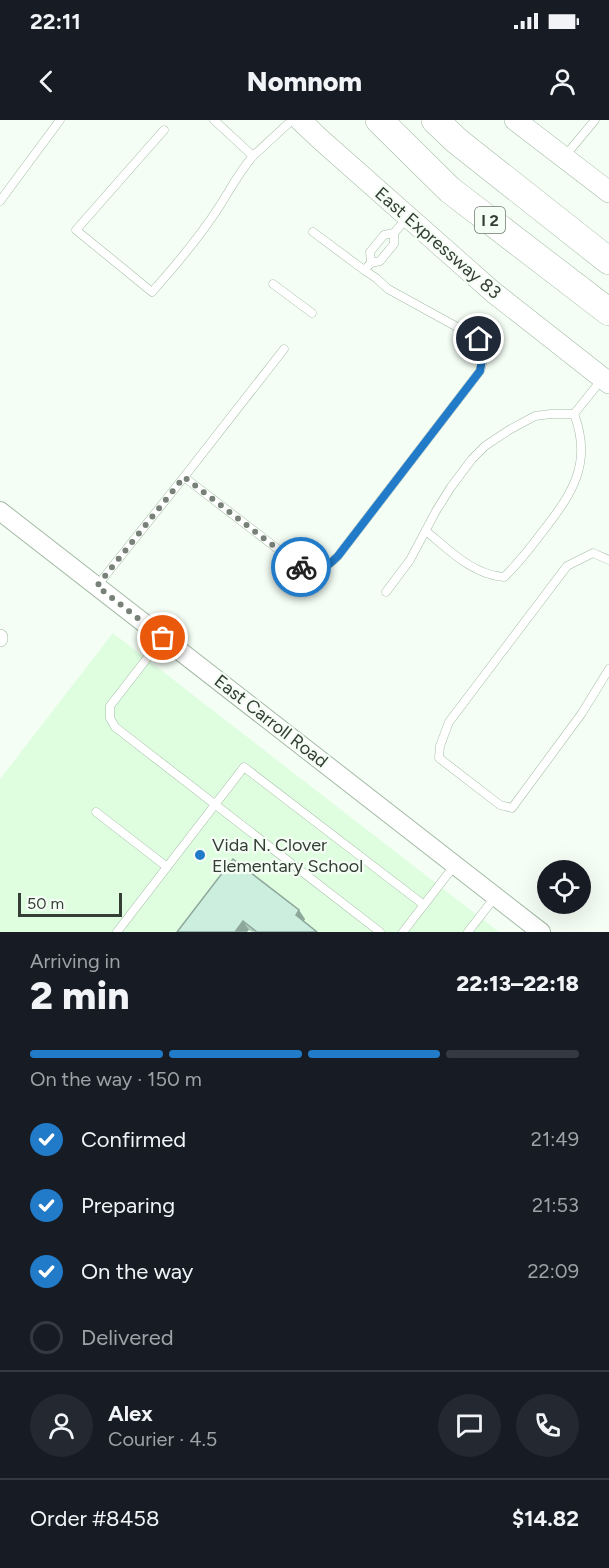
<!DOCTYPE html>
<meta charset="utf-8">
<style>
:root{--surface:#171b24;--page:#242831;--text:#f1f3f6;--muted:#9ea1a6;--line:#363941;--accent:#227bc8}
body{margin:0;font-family:Figtree,sans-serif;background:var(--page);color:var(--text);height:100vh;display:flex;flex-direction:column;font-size:22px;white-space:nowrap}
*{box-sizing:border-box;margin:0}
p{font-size:20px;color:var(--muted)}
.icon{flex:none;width:33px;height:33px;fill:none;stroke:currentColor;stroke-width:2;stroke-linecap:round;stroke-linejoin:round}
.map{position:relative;height:812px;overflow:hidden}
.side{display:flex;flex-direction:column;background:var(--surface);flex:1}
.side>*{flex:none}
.tools{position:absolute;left:537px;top:740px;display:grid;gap:12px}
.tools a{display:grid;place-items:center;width:54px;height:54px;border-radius:50%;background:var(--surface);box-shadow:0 6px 24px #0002;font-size:30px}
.scale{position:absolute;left:18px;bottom:15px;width:104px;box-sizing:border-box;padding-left:6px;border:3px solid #343e34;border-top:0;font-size:16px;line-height:21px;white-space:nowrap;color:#343e34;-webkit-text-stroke:4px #f4fef5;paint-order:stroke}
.pin{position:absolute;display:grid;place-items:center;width:51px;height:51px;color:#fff;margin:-26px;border:3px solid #fff;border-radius:50%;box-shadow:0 2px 6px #0007}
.courier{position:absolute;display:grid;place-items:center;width:60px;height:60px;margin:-30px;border:4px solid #227bc8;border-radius:50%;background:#fff;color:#222;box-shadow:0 2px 8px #0007}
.overview em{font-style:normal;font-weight:800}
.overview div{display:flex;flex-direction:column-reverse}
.overview{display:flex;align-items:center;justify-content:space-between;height:102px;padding:0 30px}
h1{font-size:39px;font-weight:800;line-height:45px}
.bar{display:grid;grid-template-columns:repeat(4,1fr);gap:9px 6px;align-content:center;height:72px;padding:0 30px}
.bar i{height:8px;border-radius:4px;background:var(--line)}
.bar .selected{background:var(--accent)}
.bar p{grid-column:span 4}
.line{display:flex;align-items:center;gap:15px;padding:0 30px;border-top:2px solid var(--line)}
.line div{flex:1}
.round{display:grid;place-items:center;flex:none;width:63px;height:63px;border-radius:32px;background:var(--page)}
ol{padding:0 30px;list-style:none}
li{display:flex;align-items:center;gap:18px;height:66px}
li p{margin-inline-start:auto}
li .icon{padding:6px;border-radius:50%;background:var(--accent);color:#fff;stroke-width:4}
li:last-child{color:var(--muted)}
li i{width:33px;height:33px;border:3px solid var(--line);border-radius:50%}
.status{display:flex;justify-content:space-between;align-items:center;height:42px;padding:0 30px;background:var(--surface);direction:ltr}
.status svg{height:16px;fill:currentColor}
header{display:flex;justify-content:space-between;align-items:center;height:78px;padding:0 30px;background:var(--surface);font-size:27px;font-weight:800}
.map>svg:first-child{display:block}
.built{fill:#dffee0}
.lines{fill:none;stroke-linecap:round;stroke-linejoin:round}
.service-casing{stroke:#a4bba5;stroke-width:9}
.minor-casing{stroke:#a4bba5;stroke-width:16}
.tertiary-casing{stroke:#a4bba5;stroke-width:20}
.secondary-casing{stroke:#a4bba5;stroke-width:22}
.motorway-casing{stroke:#a4bba5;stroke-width:28}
.service{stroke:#fff;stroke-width:8}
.minor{stroke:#fff;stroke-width:15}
.tertiary{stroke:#fff;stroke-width:18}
.secondary{stroke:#fff;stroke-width:21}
.motorway{stroke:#fff;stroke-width:27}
.wall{fill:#afcdbf}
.shaded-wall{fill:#8ea79b}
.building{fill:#cbeede;stroke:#8ea79b;stroke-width:1.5}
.done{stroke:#778178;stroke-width:6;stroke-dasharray:0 10.8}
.route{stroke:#227bc8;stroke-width:8}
.poi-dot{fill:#227bc8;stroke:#f4fef5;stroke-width:2}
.labels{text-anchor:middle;stroke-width:4.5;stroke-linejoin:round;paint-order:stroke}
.shield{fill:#f4fef5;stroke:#6e786e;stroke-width:1.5}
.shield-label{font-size:16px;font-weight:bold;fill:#343e34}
.street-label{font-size:18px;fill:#343e34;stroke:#f4fef5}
.poi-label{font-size:18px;fill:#343e34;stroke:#f4fef5;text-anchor:start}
</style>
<div class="status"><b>22:11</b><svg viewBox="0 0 49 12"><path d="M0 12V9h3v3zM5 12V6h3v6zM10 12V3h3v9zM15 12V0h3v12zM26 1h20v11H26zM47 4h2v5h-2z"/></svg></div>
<header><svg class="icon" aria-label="back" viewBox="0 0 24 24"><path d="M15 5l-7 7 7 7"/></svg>Nomnom<svg class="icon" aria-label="person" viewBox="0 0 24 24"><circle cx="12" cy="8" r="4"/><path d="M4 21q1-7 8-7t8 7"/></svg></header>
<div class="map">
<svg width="609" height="812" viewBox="0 0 609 812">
<rect width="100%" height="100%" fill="#f4fef5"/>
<polygon class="built" points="113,513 499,812 0,812 0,659"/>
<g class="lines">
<g class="service-casing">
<g id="service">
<polyline points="214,0 253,36 292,0"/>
<path d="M164 10 76 110 152 172C176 145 199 118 219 87 230 70 239 52 253 36"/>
<polyline points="565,36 595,0"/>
<polyline points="0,81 60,0"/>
<polyline points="313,112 364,150 371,143 380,141 394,124 394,113 408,97"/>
<polyline points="371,143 370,132 384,115 394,113"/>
<polyline points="273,164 312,193"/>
<polyline points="184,357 284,229"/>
<path d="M426 411C449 430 473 455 504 457 519 443 531 427 543 411 572 374 593 343 574 294"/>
<polyline points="609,440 593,433 567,446 449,602 440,626 439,638 500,685 512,688 582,593 609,549"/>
<path d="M97 466 184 357 305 450C321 451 327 447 338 436L480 251C484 239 485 231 479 219L388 169 376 158 364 150"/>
<polyline points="386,472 410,440 436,391 451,367 472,339 485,326 509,310 535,296 551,294 574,294 602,259"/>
<polyline points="162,519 110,586 110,598 115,607 380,812"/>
<polyline points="96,692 167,747"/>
<polyline points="117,812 244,647 424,785"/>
<polyline points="403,812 454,746"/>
<polyline points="468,812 495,777"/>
</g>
</g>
<g class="minor-casing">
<polyline id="minor" points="0,517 0,519"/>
</g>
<g class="tertiary-casing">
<polyline id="tertiary" points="0,391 541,812"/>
</g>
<g class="secondary-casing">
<g id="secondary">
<polyline points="300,0 320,19 493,172 609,263"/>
<polyline points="515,0 609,72"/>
</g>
</g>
<g class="motorway-casing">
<g id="motorway">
<polyline points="379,0 450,70 609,192"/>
<polyline points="435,0 457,21 609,141"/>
</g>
</g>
<use href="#service" class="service"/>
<use href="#minor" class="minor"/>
<use href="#tertiary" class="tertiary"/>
<use href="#secondary" class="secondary"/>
<use href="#motorway" class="motorway"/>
</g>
<polygon class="wall" points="233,739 305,799 304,801 318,812 252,812 249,810 177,812"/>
<g class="shaded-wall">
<polygon points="299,790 305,799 302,804 296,795"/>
<polygon points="243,801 249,810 247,812 235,812"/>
</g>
<polygon class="building" points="233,739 299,790 296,795 317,812 257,812 243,801 235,812 177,812"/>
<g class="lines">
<polyline class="done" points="163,518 97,466 184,357 301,447"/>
<path class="route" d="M301 447C316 457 328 446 338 436L480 251 484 229 479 219"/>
</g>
<circle class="poi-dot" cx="200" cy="735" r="6"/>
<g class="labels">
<rect class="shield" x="475" y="87" width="30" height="26" rx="4.5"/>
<g class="shield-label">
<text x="490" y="106">I 2</text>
</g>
<g class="street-label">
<text transform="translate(438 123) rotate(41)" y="6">East Expressway 83</text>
<text transform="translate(271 601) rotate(38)" y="6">East Carroll Road</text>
</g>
<g class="poi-label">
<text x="212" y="731">Vida N. Clover<tspan x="212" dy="21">Elementary School</tspan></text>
</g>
</g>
</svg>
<div class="tools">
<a><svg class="icon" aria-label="locate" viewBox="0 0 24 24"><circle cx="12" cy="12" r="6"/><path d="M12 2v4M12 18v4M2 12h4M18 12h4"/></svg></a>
</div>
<div class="scale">50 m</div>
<div class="pin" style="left:163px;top:518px;background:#ea580c"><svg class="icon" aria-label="bag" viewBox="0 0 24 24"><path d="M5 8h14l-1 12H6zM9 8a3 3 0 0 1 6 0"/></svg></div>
<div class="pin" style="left:479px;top:219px;background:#1f2937"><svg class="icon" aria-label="home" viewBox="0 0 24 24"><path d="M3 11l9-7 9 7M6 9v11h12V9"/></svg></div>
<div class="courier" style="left:301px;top:447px"><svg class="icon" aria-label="bike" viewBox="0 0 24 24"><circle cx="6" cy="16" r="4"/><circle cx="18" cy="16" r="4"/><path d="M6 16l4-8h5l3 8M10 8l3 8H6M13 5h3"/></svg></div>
</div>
<section class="side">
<div class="overview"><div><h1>2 min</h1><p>Arriving in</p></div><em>22:13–22:18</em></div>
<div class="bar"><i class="selected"></i><i class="selected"></i><i class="selected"></i><i></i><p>On the way · 150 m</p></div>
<ol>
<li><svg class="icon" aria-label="check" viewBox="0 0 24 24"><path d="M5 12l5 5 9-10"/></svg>Confirmed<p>21:49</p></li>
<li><svg class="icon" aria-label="check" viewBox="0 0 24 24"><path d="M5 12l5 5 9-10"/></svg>Preparing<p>21:53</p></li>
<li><svg class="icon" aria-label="check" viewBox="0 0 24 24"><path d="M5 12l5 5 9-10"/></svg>On the way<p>22:09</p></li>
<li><i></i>Delivered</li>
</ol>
<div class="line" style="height:108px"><a class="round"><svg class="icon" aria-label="person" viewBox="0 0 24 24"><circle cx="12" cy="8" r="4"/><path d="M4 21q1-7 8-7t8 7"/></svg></a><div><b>Alex</b><p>Courier · 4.5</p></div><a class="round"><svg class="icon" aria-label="chat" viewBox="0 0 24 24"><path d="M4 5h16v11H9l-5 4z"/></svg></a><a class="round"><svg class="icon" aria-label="phone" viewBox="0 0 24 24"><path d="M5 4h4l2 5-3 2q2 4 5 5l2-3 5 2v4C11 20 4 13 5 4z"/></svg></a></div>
<div class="line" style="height:78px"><div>Order #8458</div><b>$14.82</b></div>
</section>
